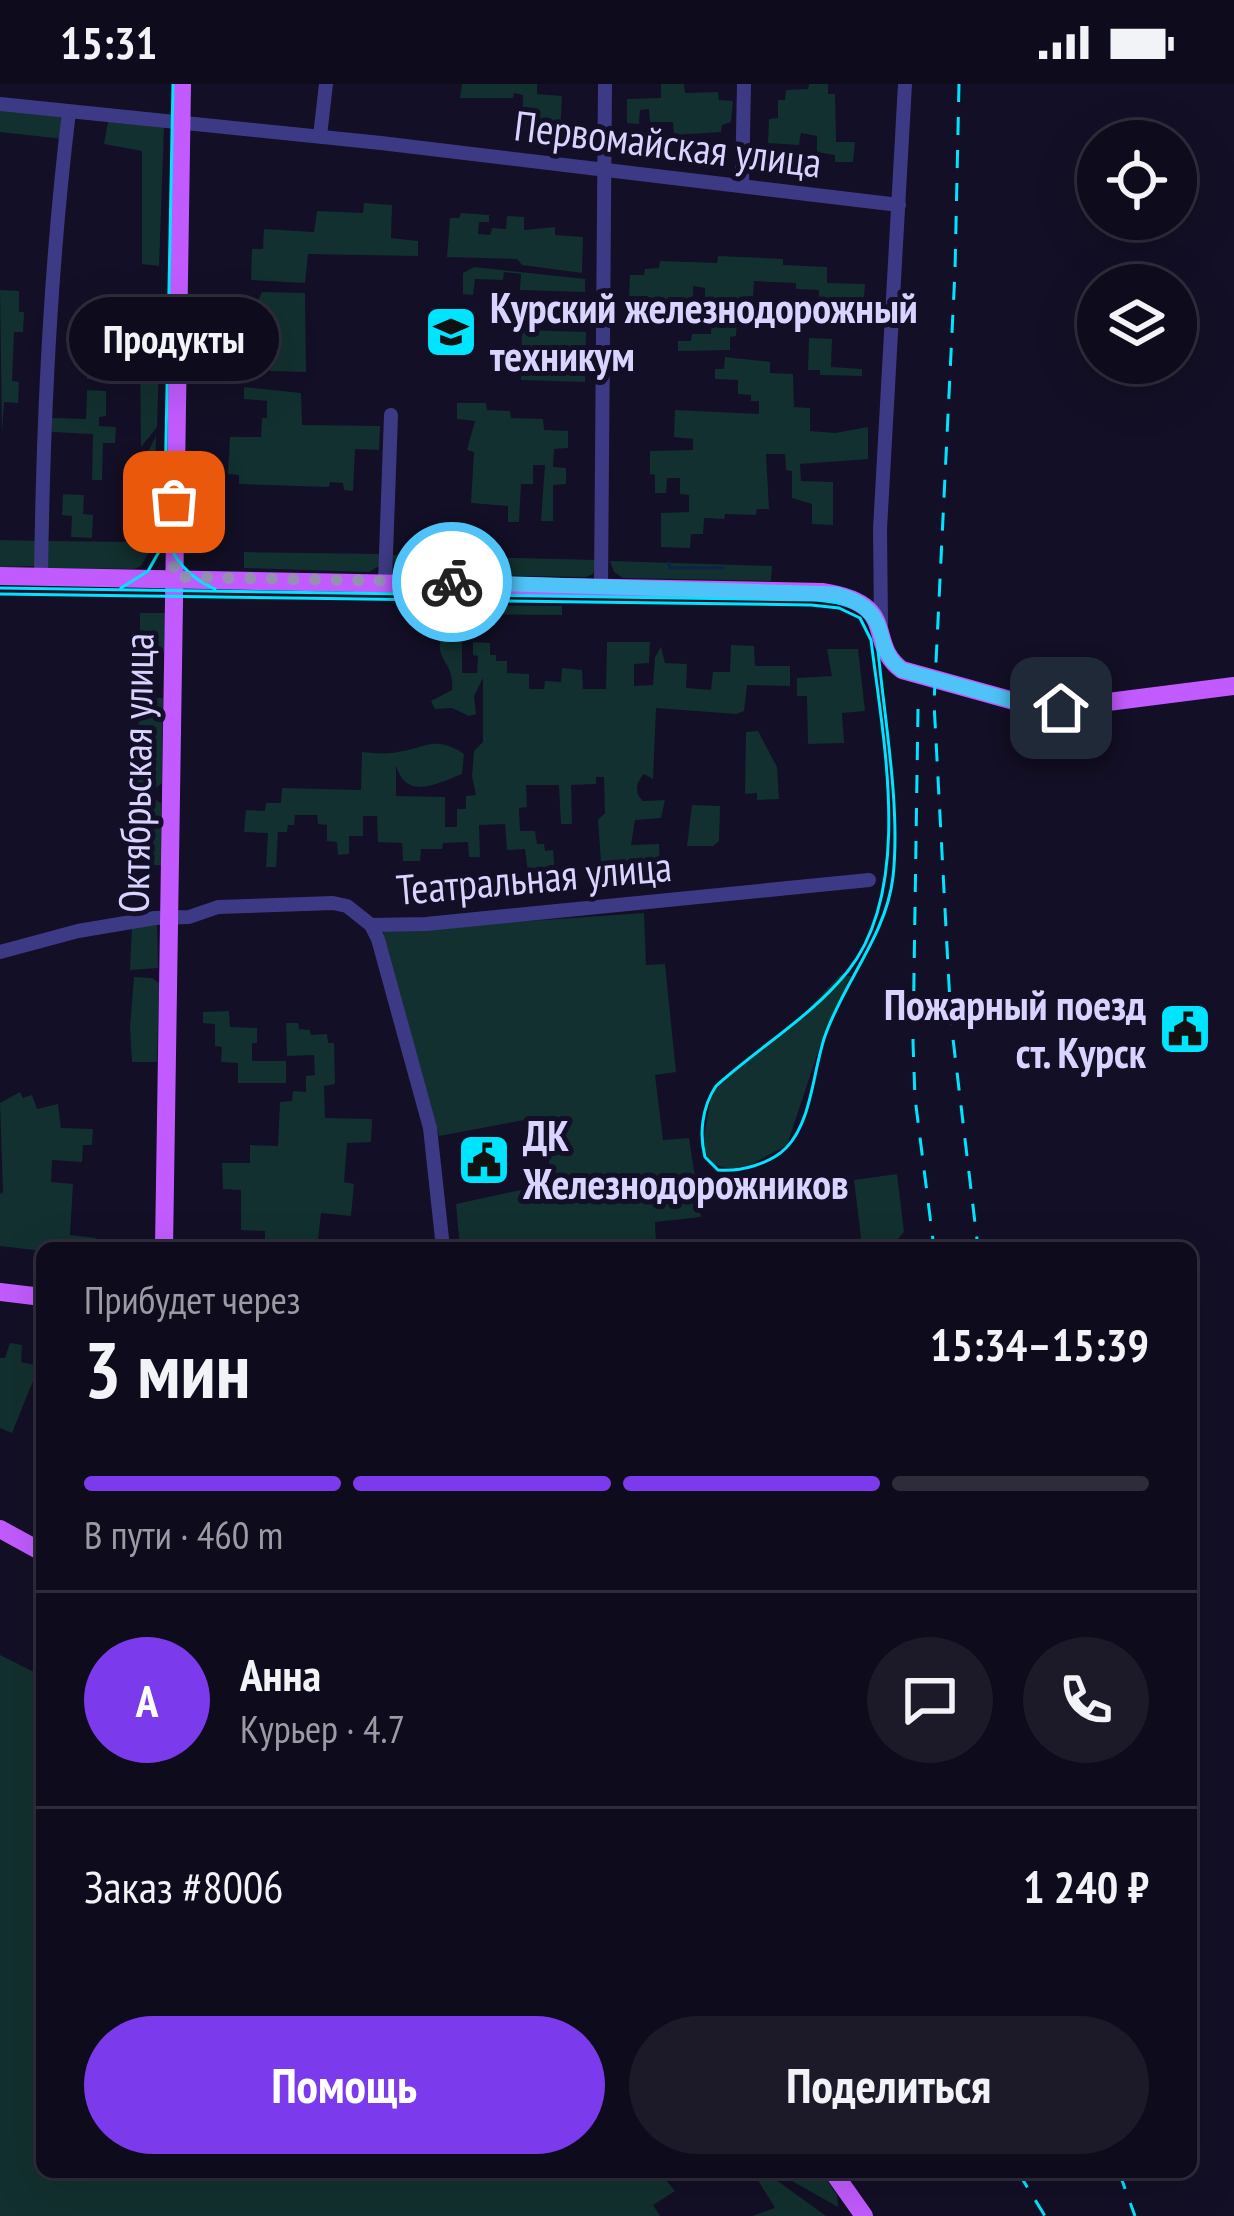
<!DOCTYPE html>
<html lang="ru">
<meta charset="utf-8">
<style>
:root{--surface:#0e0b1c;--page:#1c1929;--text:#f1f3f6;--muted:#9b9ba3;--line:#2e2b3b;--accent:#7c3aed}
body{margin:0;font-family:"PT Sans Narrow",sans-serif;background:var(--page);color:var(--text);height:100vh;display:flex;flex-direction:column;font-size:45px;white-space:nowrap}
*{box-sizing:border-box;margin:0}
p{font-size:39px;color:var(--muted)}
.icon{flex:none;width:66px;height:66px;fill:none;stroke:currentColor;stroke-width:2;stroke-linecap:round;stroke-linejoin:round}
.map{position:relative;flex:1;overflow:hidden}
.sheet{position:absolute;left:36px;top:1158px;width:1161px;height:936px;display:flex;flex-direction:column;background:var(--surface);border-radius:18px;box-shadow:0 12px 48px #0002,0 0 0 3px var(--line)}
.sheet>*{flex:none}
.controls{position:absolute;left:1077px;top:36px;display:grid;gap:24px}
.controls a{display:grid;place-items:center;width:120px;height:120px;border-radius:50%;background:var(--surface);box-shadow:0 12px 48px #0002,0 0 0 3px var(--line);font-size:60px}
.pin{position:absolute;display:grid;place-items:center;width:102px;height:102px;color:#fff;margin:-51px;border-radius:24px;box-shadow:0 6px 18px #0006}
.courier{position:absolute;display:grid;place-items:center;width:120px;height:120px;margin:-60px;border:9px solid #4fc3f7;border-radius:50%;background:#fff;color:#222;box-shadow:0 3px 15px #0007}
.bubble{position:absolute;height:84px;border-radius:42px;background:var(--surface);box-shadow:0 12px 48px #0002,0 0 0 3px var(--line);font-size:39px;font-weight:600;line-height:84px;text-align:center}
.headline em{font-style:normal;font-weight:600}
.headline div{display:flex;flex-direction:column-reverse}
.headline{display:flex;align-items:center;justify-content:space-between;height:204px;padding:0 48px}
h1{font-size:78px;font-weight:600;line-height:90px}
.bar{display:grid;grid-template-columns:repeat(4,1fr);gap:18px 12px;align-content:center;height:144px;padding:0 48px}
.bar i{height:15px;border-radius:9px;background:var(--line)}
.bar .active{background:var(--accent)}
.bar p{grid-column:span 4}
.line{display:flex;align-items:center;gap:30px;padding:0 48px;border-top:3px solid var(--line)}
.line div{flex:1}
.round{display:grid;place-items:center;flex:none;width:126px;height:126px;border-radius:63px;background:var(--page)}
.button{display:flex;gap:24px;margin-top:auto;padding:24px 48px}
.button a{flex:1;height:138px;border-radius:72px;background:var(--accent);color:#fff;font-size:48px;font-weight:600;line-height:138px;text-align:center}
.button a+a{background:var(--page);color:var(--text)}
.status{display:flex;justify-content:space-between;align-items:center;height:84px;padding:0 60px;background:var(--surface);direction:ltr}
.status svg{height:33px;fill:currentColor}
.map>svg:first-child{display:block}
.green{fill:#12302f}
.lines{fill:none;stroke-linecap:round;stroke-linejoin:round}
.stream{stroke:#0c2248;stroke-width:3}
.minor{stroke:#3d3a85;stroke-width:14}
.major{stroke:#c25bff;stroke-width:18}
.tram{stroke:#00e5ff;stroke-width:3}
.rail{stroke:#00e5ff;stroke-width:3;stroke-dasharray:18 15;stroke-linecap:butt}
.done{stroke:#948fb3;stroke-width:12;stroke-dasharray:0 21.6}
.route{stroke:#4fc3f7;stroke-width:15}
.labels{text-anchor:middle;stroke-width:10;stroke-linejoin:round;paint-order:stroke}
.street-label{font-size:42px;fill:#d9d4ff;stroke:#130f26}
.poi-label{font-size:42px;font-weight:bold;fill:#d9d4ff;stroke:#130f26;text-anchor:start}
</style>
<div class="status"><b>15:31</b><svg viewBox="0 0 49 12"><path d="M0 12V9h3v3zM5 12V6h3v6zM10 12V3h3v9zM15 12V0h3v12zM26 1h20v11H26zM47 4h2v5h-2z"/></svg></div>
<div class="map">
<svg width="1234" height="2132" viewBox="0 0 1234 2132">
<rect width="100%" height="100%" fill="#130f26"/>
<g class="green">
<polygon points="462,0 537,0 537,10 562,12 560,49 522,45 523,11 514,9 513,14 460,14"/>
<polygon points="661,0 684,0 685,9 718,8 719,16 733,17 731,38 722,41 721,48 674,51 673,38 650,38 649,25 640,26 639,40 627,39 627,15 661,14"/>
<polygon points="809,0 828,0 828,10 835,10 836,58 855,58 853,78 835,78 835,71 817,68 817,52 801,49 799,61 768,59 769,35 778,34 778,16 785,16 786,6 808,5"/>
<polygon points="0,25 62,32 63,55 0,48"/>
<polygon points="108,38 164,43 159,182 142,180 142,67 104,60"/>
<polygon points="364,119 392,121 391,154 418,157 418,172 308,170 305,199 251,196 252,165 263,165 264,145 314,148 317,127 363,129"/>
<polygon points="461,129 489,131 489,138 479,138 478,150 490,151 492,144 506,145 507,132 524,133 524,146 555,143 555,151 583,153 582,189 522,181 517,175 447,173 450,134 459,134"/>
<polygon points="718,172 783,175 783,181 827,183 827,199 865,200 862,243 819,239 819,206 796,205 796,199 754,197 753,212 739,213 736,252 730,253 730,266 678,267 678,257 691,257 692,250 711,250 712,222 705,221 705,204 693,202 693,226 648,226 648,212 629,212 630,191 644,191 645,185 659,184 660,177 717,179"/>
<polygon points="474,183 585,195 585,208 520,206 521,190 504,188 503,196 475,195 473,211 463,210 463,189"/>
<polygon points="0,206 19,207 19,228 24,228 23,248 14,248 12,297 19,298 18,319 4,318 2,350"/>
<polygon points="262,208 305,209 306,288 270,287 271,258 254,258 253,272 238,271 239,255 235,254 235,244 253,244 253,232 236,231 236,223 255,223"/>
<polygon points="522,246 586,248 585,298 521,296"/>
<polygon points="78,252 98,252 98,264 124,266 123,286 113,286 112,296 87,295 87,280 77,279"/>
<polygon points="809,254 832,255 831,283 862,285 862,292 820,291 820,286 808,286"/>
<polygon points="140,272 159,277 157,343 141,363"/>
<polygon points="725,273 770,278 770,289 793,290 794,323 810,324 810,347 835,349 868,343 868,375 800,380 801,397 833,398 833,441 812,440 812,420 792,414 792,387 786,386 785,370 766,370 769,425 757,425 756,431 725,430 724,435 704,434 703,450 691,450 690,464 661,463 661,429 689,428 689,411 680,410 680,394 667,394 666,409 655,409 655,391 650,390 650,367 693,366 693,355 674,353 675,326 759,330 759,317 751,317 751,311 738,310 738,296 715,295 715,285 724,285"/>
<polygon points="244,303 301,309 302,341 380,342 379,366 355,365 353,407 344,406 343,399 330,398 329,403 239,400 239,391 228,390 230,353 261,353 262,334 267,334 267,317 244,315"/>
<polygon points="87,306 106,307 106,332 99,333 99,342 116,343 115,359 103,359 102,396 92,396 93,350 52,348 52,334 86,335"/>
<polygon points="457,319 486,319 487,326 510,327 511,334 543,335 544,346 568,347 568,364 554,365 553,383 566,384 566,400 553,401 553,437 541,437 545,381 533,381 533,400 521,400 519,438 508,438 508,422 471,419 474,368 467,366 475,337 457,335"/>
<polygon points="156,352 154,455 151,462 136,461 141,368 148,368"/>
<polygon points="63,410 84,411 83,430 93,431 92,454 71,453 72,432 62,431"/>
<polygon points="0,456 39,457 36,482 0,483"/>
<polygon points="45,457 134,458 135,466 150,466 141,482 134,485 47,484"/>
<polygon points="244,468 380,470 379,482 369,488 244,484"/>
<polygon points="392,471 597,476 593,490 586,493 403,490 395,485"/>
<polygon points="610,477 772,482 771,497 623,494 614,488"/>
<polygon points="454,521 562,522 562,531 453,530"/>
<polygon points="140,529 165,529 164,569 140,569"/>
<path d="M462 536V589H477L478 572 473 571V558L490 559V571H496V577H507V589L529 590V605H544L545 597 561 598 562 584 582 586 583 605H606L607 558H650L649 579 634 580V602L653 601 655 573 661 563 665 579 687 580 686 604 711 606 713 588H730L731 561 754 562 755 582H790V602L747 601 744 627 736 630 656 624 653 695 644 690C636 698 634 709 643 717L665 716 661 734 635 736 631 761 659 760 660 791 636 793 624 786 602 792 598 736 605 729 604 693H596V700L571 701 572 740H561L559 701H526L527 723 519 724 520 747H535L537 760H544L545 767 553 766 556 802 541 806 539 790H528L525 765 507 766 505 740 479 741 480 773H469L468 758 443 759 442 765H421L420 777H403L402 759 378 758 377 732H363V752H349V770L338 771 337 758 327 757V741L318 740 317 731H295L294 741H288L287 748H278L276 783H266L268 749 244 748 246 726 265 727 266 719H281L282 704 361 706 362 668C371 669 383 670 392 669 426 665 433 650 464 670L462 690C436 700 406 717 396 681V712L445 713V743H457V725H466V712L476 711 472 692 474 667 483 658V594L474 612 476 630 469 632 452 624 435 625 431 617 452 606C455 573 427 576 447 541Z"/>
<polygon points="827,565 858,565 865,627 842,629 844,659 808,660 807,612 797,612 797,594 832,592"/>
<polygon points="139,613 163,614 162,699 153,706 137,706"/>
<polygon points="758,647 777,683 779,715 757,716 757,709 745,710 746,648"/>
<polygon points="136,711 150,712 161,719 161,781 134,782"/>
<polygon points="692,721 720,722 719,757 713,762 687,762"/>
<polygon points="644,829 646,881 665,880 676,988 655,991 663,1056 689,1054 701,1133 655,1138 656,1164 460,1164 456,1120 553,1099 540,1033 439,1052 383,847"/>
<polygon points="157,840 158,884 130,886 132,843"/>
<polygon points="840,891 851,892 824,950 787,1061 752,1080 732,1085 715,1081 708,1074 703,1060 710,1017 720,996 801,933"/>
<polygon points="134,893 152,894 159,899 157,978 132,978 130,942"/>
<polygon points="229,927 230,943 257,944 257,959 252,959 252,977 286,977 286,999 238,999 238,979 221,978 222,963 215,962 215,940 203,939 203,928"/>
<polygon points="286,939 298,939 299,945 310,946 311,951 327,950 328,959 334,959 335,1000 324,1002 325,1034 372,1035 371,1058 347,1059 344,1098 354,1100 351,1132 321,1129 317,1164 265,1164 265,1147 241,1146 241,1106 223,1105 222,1079 250,1079 250,1061 278,1062 280,1018 292,1017 293,1007 306,1008 306,992 315,991 314,971 287,972"/>
<polygon points="20,1008 23,1014 32,1011 37,1025 58,1020 61,1044 93,1045 92,1061 83,1061 82,1078 52,1076 51,1098 73,1100 70,1151 96,1154 95,1164 42,1164 42,1167 0,1162 0,1110 3,1108 0,1019"/>
<polygon points="897,1090 904,1148 890,1164 886,1160 862,1163 854,1096"/>
<polygon points="10,1259 22,1261 21,1278 39,1282 12,1349 0,1344 0,1274 5,1274"/>
<polygon points="0,1571 42,1592 42,2088 659,2088 675,2107 653,2121 660,2132 0,2132"/>
<polygon points="753,2088 765,2088 826,2132 752,2132 775,2124"/>
<polygon points="776,2088 821,2088 837,2111 838,2123"/>
</g>
<g class="lines">
<polyline class="stream" points="669,479 670,484 723,484"/>
<g class="minor">
<polyline points="0,20 381,59 899,121"/>
<polyline points="320,52 326,0"/>
<polyline points="742,102 744,0"/>
<path d="M41 492C43 337 50 183 69 28"/>
<polyline points="385,497 391,331"/>
<polyline points="601,502 605,0"/>
<polyline points="881,540 880,445 905,0"/>
<polyline points="371,841 378,855 430,1044 443,1164"/>
<polyline points="0,868 78,847 155,834 189,833 218,823 333,819 347,822 371,841 426,840 869,796"/>
</g>
<g class="major">
<path d="M0 492 822 508C902 520 864 558 902 586L1032 622 1061 624 1234 602"/>
<polyline points="164,1164 182,0"/>
<polyline points="0,1208 42,1213"/>
<polyline points="0,1445 42,1468"/>
<polyline points="833,2088 864,2132"/>
</g>
<g class="tram">
<path d="M165 448C172 475 190 494 215 505"/>
<path d="M0 504 814 516C844 518 868 522 877 555 883 628 901 721 893 793 886 852 844 897 825 952 813 986 812 1038 786 1064 770 1080 740 1088 718 1086L705 1073C699 1050 702 1023 716 1002 759 963 811 933 848 887 914 804 883 655 871 556L860 534 839 524 811 521 0 510"/>
<polyline points="121,504 148,487 164,459 173,0"/>
</g>
<g class="rail">
<polyline points="959,0 955,187 934,619 951,938 978,1164"/>
<polyline points="918,625 913,958 915,1014 934,1164"/>
<polyline points="1018,2088 1045,2132"/>
<polyline points="1119,2088 1135,2132"/>
</g>
</g>
<g class="lines">
<polyline class="done" points="174,418 174,493 452,498"/>
<path class="route" d="M452 498 836 510C898 527 868 561 902 586L1032 622 1061 624"/>
</g>
<defs>
<g id="university-square" transform="scale(2.7)"><rect x="-9" y="-9" width="18" height="18" rx="4" fill="#00e5ff" stroke="#130f26"/><path d="M0-5L7-2L0 1L-7-2ZM-4 1L0 2.5L4 1V4Q0 6-4 4Z" fill="#111"/></g>
<g id="civic-square" transform="scale(2.7)"><rect x="-9" y="-9" width="18" height="18" rx="4" fill="#00e5ff" stroke="#130f26"/><path d="M-.6-6.5H3V-4.5H.6V-3L4-1V1h2V6H-6V1h2V-1L-.6-3ZM-1.2 2.5V6h2.4V2.5Z" fill="#111"/></g>
</defs>
<g fill-rule="evenodd">
<use href="#university-square" x="451" y="248"/>
<use href="#civic-square" x="1185" y="945"/>
<use href="#civic-square" x="484" y="1076"/>
</g>
<g class="labels">
<g class="street-label">
<text transform="translate(668 60) rotate(7)" y="15">Первомайская улица</text>
<text transform="translate(136 689) rotate(-89)" y="15">Октябрьская улица</text>
<text transform="translate(534 794) rotate(-5)" y="15">Театральная улица</text>
</g>
<g class="poi-label">
<text x="490" y="239">Курский железнодорожный<tspan x="490" dy="48">техникум</tspan></text>
<text x="1146" y="936" text-anchor="end">Пожарный поезд<tspan x="1146" dy="48">ст. Курск</tspan></text>
<text x="523" y="1067">ДК<tspan x="523" dy="48">Железнодорожников</tspan></text>
</g>
</g>
</svg>
<div class="controls">
<a><svg class="icon" aria-label="locate" viewBox="0 0 24 24"><circle cx="12" cy="12" r="6"/><path d="M12 2v4M12 18v4M2 12h4M18 12h4"/></svg></a>
<a><svg class="icon" aria-label="layers" viewBox="0 0 24 24"><path d="M12 4l9 5-9 5-9-5zM3 14l9 5 9-5"/></svg></a>
</div>
<div class="pin" style="left:174px;top:418px;background:#ea580c"><svg class="icon" aria-label="bag" viewBox="0 0 24 24"><path d="M5 8h14l-1 12H6zM9 8a3 3 0 0 1 6 0"/></svg></div>
<div class="pin" style="left:1061px;top:624px;background:#1f2937"><svg class="icon" aria-label="home" viewBox="0 0 24 24"><path d="M3 11l9-7 9 7M6 9v11h12V9"/></svg></div>
<div class="courier" style="left:452px;top:498px"><svg class="icon" aria-label="bike" viewBox="0 0 24 24"><circle cx="6" cy="16" r="4"/><circle cx="18" cy="16" r="4"/><path d="M6 16l4-8h5l3 8M10 8l3 8H6M13 5h3"/></svg></div>
<div class="bubble" style="left:69px;top:213px;width:210px">Продукты</div>
<section class="sheet">
<div class="headline"><div><h1>3 мин</h1><p>Прибудет через</p></div><em>15:34–15:39</em></div>
<div class="bar"><i class="active"></i><i class="active"></i><i class="active"></i><i></i><p>В пути · 460 m</p></div>
<div class="line" style="height:216px"><b class="round" style="background:var(--accent);color:#fff">А</b><div><b>Анна</b><p>Курьер · 4.7</p></div><a class="round"><svg class="icon" aria-label="chat" viewBox="0 0 24 24"><path d="M4 5h16v11H9l-5 4z"/></svg></a><a class="round"><svg class="icon" aria-label="phone" viewBox="0 0 24 24"><path d="M5 4h4l2 5-3 2q2 4 5 5l2-3 5 2v4C11 20 4 13 5 4z"/></svg></a></div>
<div class="line" style="height:156px"><div>Заказ #8006</div><b>1 240 ₽</b></div>
<div class="button"><a>Помощь</a><a>Поделиться</a></div>
</section>
</div>
